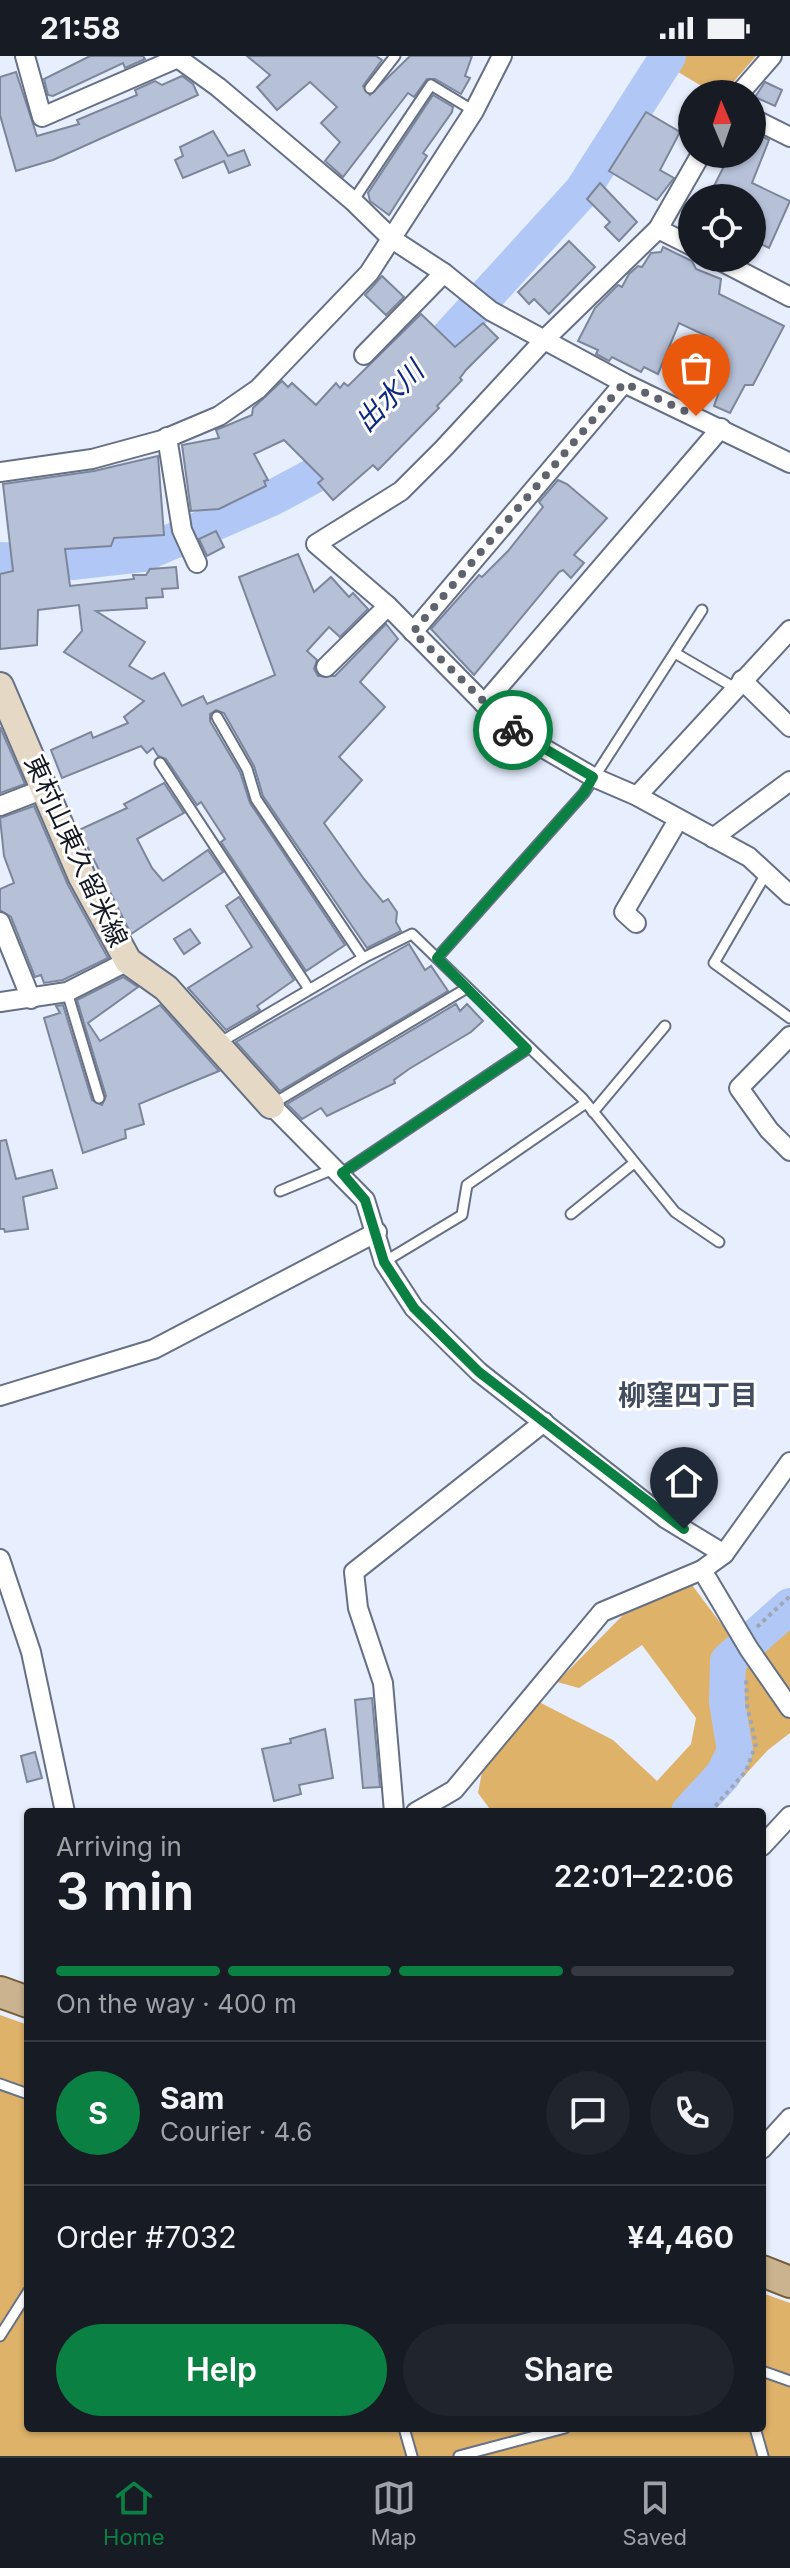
<!DOCTYPE html>
<meta charset="utf-8">
<style>
:root{--surface:#171b24;--page:#20242c;--text:#f1f3f6;--muted:#9ea1a6;--line:#363941;--accent:#0b8043}
body{margin:0;font-family:Inter,"Noto Sans JP",sans-serif;background:var(--page);color:var(--text);height:100vh;display:flex;flex-direction:column;font-size:30px;white-space:nowrap}
*{box-sizing:border-box;margin:0}
p{font-size:26px;color:var(--muted)}
.icon{flex:none;width:44px;height:44px;fill:none;stroke:currentColor;stroke-width:2;stroke-linecap:round;stroke-linejoin:round}
.map{position:relative;flex:1;overflow:hidden}
.sheet{position:absolute;left:24px;top:1752px;width:742px;height:624px;display:flex;flex-direction:column;background:var(--surface);border-radius:8px;box-shadow:0 2px 6px #0004}
.sheet>*{flex:none}
.needle{width:52px;rotate:358deg}
.fabs{position:absolute;left:678px;top:24px;display:grid;gap:16px}
.fabs a{display:grid;place-items:center;width:88px;height:88px;border-radius:50%;background:var(--surface);box-shadow:0 2px 6px #0004;font-size:40px}
.pin{position:absolute;display:grid;place-items:center;width:68px;height:68px;color:#fff;margin:-82px -34px;border-radius:50% 50% 50% 0;rotate:-45deg;box-shadow:0 0 8px #0007}
.pin .icon{rotate:45deg}
.courier{position:absolute;display:grid;place-items:center;width:80px;height:80px;margin:-40px;border:6px solid #0b8043;border-radius:50%;background:#fff;color:#222;box-shadow:0 2px 10px #0007}
.summary em{font-style:normal;font-weight:600}
.summary div{display:flex;flex-direction:column-reverse}
.summary{display:flex;align-items:center;justify-content:space-between;height:136px;padding:0 32px}
h1{font-size:52px;font-weight:600;line-height:60px}
.bar{display:grid;grid-template-columns:repeat(4,1fr);gap:12px 8px;align-content:center;height:96px;padding:0 32px}
.bar i{height:10px;border-radius:6px;background:var(--line)}
.bar .current{background:var(--accent)}
.bar p{grid-column:span 4}
.line{display:flex;align-items:center;gap:20px;padding:0 32px;border-top:2px solid var(--line)}
.line div{flex:1}
.round{display:grid;place-items:center;flex:none;width:84px;height:84px;border-radius:42px;background:var(--page)}
.cta{display:flex;gap:16px;margin-top:auto;padding:16px 32px}
.cta a{flex:1;height:92px;border-radius:48px;background:var(--accent);color:#fff;font-size:32px;font-weight:600;line-height:92px;text-align:center}
.cta a+a{background:var(--page);color:var(--text)}
.status{display:flex;justify-content:space-between;align-items:center;height:56px;padding:0 40px;background:var(--surface);direction:ltr}
.status svg{height:22px;fill:currentColor}
.tab-bar{display:flex;justify-content:space-around;align-items:center;height:112px;border-top:2px solid var(--line);background:var(--surface);font-size:22px;color:var(--muted)}
.tab-bar a{display:grid;justify-items:center;gap:4px}
.tab-bar .current{color:var(--accent)}
.map>svg:first-child{display:block}
.green{fill:#dfb269}
.lines{fill:none;stroke-linecap:round;stroke-linejoin:round}
.river{stroke:#b1c8f6;stroke-width:36}
.building{fill:#b6c1d8;stroke:#7b869b;stroke-width:2}
.service-casing{stroke:#667084;stroke-width:13}
.minor-casing{stroke:#667084;stroke-width:22}
.secondary-casing{stroke:#667084;stroke-width:30}
.primary-casing{stroke:#745c36;stroke-width:34}
.path{stroke:#9fa5b2;stroke-width:4;stroke-dasharray:4 4;stroke-linecap:butt}
.service{stroke:#fff;stroke-width:9}
.minor{stroke:#fff;stroke-width:18}
.secondary{stroke:#e5d9c6;stroke-width:26}
.primary{stroke:#cab38e;stroke-width:30}
.done{stroke:#5e636d;stroke-width:8;stroke-dasharray:0 14.4}
.route{stroke:#0b8043;stroke-width:10}
.labels{text-anchor:middle;stroke-width:6;stroke-linejoin:round;paint-order:stroke}
.street-label{font-size:26px;fill:#141820;stroke:#fff}
.water-label{font-size:28px;font-style:italic;fill:#0c297d;stroke:#fff}
.neighbourhood-label{font-size:28px;font-weight:bold;fill:#434d60;stroke:#fff}
</style>
<div class="status"><b>21:58</b><svg viewBox="0 0 49 12"><path d="M0 12V9h3v3zM5 12V6h3v6zM10 12V3h3v9zM15 12V0h3v12zM26 1h20v11H26zM47 4h2v5h-2z"/></svg></div>
<div class="map">
<svg width="790" height="2400" viewBox="0 0 790 2400">
<rect width="100%" height="100%" fill="#e7eefd"/>
<g class="green">
<polygon points="674,0 756,0 723,38 715,38 668,10"/>
<polygon points="692,1529 728,1577 746,1569 790,1533 790,1677 768,1694 711,1756 492,1756 478,1737 482,1716 539,1646 613,1684 657,1725 691,1688 696,1662 642,1589 579,1632 557,1626 623,1559"/>
<polygon points="0,1959 28,1969 28,2372 762,2372 762,2237 790,2247 790,2400 0,2400"/>
</g>
<g class="lines">
<g class="river">
<polyline points="414,319 582,135 668,0"/>
<polyline points="0,504 72,506 143,498 272,442 313,420 349,383"/>
<polyline points="689,1756 723,1719 735,1695 727,1646 728,1605 790,1550"/>
</g>
</g>
<g class="building">
<polygon points="90,0 143,0 145,3 125,12 123,7 53,40 48,39 44,23"/>
<polygon points="247,0 376,0 382,4 363,30 370,39 410,0 472,0 465,20 470,22 461,38 435,23 427,23 414,41 408,37 343,121 325,105 340,86 321,67 337,51 310,26 277,54 257,31 270,19"/>
<polygon points="16,16 37,80 79,68 77,64 137,39 135,34 155,25 162,29 182,20 193,28 198,39 53,104 16,115 0,59 0,21"/>
<polygon points="765,26 782,34 775,50 755,41"/>
<polygon points="433,39 453,51 452,56 423,97 427,100 389,159 370,145 368,137"/>
<polygon points="646,56 680,76 660,114 674,122 657,144 609,115"/>
<polygon points="213,75 228,100 244,94 250,109 229,117 224,105 183,122 175,104 183,100 180,91"/>
<polygon points="752,75 769,84 752,127 790,145 769,192 752,184 752,142 708,142 730,98 752,98"/>
<polygon points="600,127 637,166 619,185 605,171 610,166 587,143"/>
<polygon points="569,185 595,211 549,258 534,243 529,248 518,236"/>
<polygon points="663,191 692,205 696,213 721,223 719,238 784,270 753,329 745,329 730,357 714,350 721,330 695,317 713,283 679,267 658,318 644,311 641,316 612,301 609,305 596,298 598,294 578,285 595,252 618,229 622,231 629,218 638,210 642,211 651,197 661,196"/>
<polygon points="382,220 404,241 386,259 365,239"/>
<polygon points="421,258 455,291 483,267 498,282 466,314 460,322 462,324 437,350 439,352 378,414 373,409 333,444 318,427 323,423 284,384 254,398 268,424 264,425 266,430 219,453 191,455 182,389 219,382 216,374 252,359 253,352 282,325 288,331 292,327 316,349 336,327 340,332 344,327 348,330"/>
<polygon points="158,400 164,479 114,482 111,490 65,493 70,530 134,523 133,519 146,519 150,513 176,511 178,532 162,533 163,541 146,542 147,552 96,555 145,586 129,610 152,623 164,617 182,650 203,640 207,648 275,619 239,521 298,498 314,536 331,521 349,541 353,537 368,553 340,581 329,571 307,595 317,604 314,613 318,620 335,620 386,568 398,583 360,626 385,651 339,701 362,724 324,767 364,823 383,846 388,843 397,856 396,866 401,875 367,892 263,740 254,710 224,657 216,654 210,658 210,665 240,716 250,747 345,889 306,915 221,786 225,783 201,746 197,749 166,703 158,700 153,692 147,697 141,690 62,722 51,694 91,676 93,682 128,667 124,661 144,645 64,596 82,575 79,549 38,554 37,589 0,593 0,518 13,515 3,428 94,415"/>
<polygon points="558,424 567,428 607,462 574,499 584,507 571,522 563,514 559,516 474,619 431,573 479,519 482,521 508,495 543,451 539,446"/>
<polygon points="216,475 224,491 207,500 199,483"/>
<polygon points="0,671 25,728 0,737"/>
<polygon points="164,727 184,757 137,783 152,812 163,825 208,794 223,816 131,878 79,774 127,752 124,748"/>
<polygon points="34,750 68,829 108,902 63,924 44,927 41,919 35,921 11,861 0,854 0,833 14,827 4,800 0,762"/>
<polygon points="239,841 294,924 257,950 260,954 226,974 188,932 252,891 226,850"/>
<polygon points="190,873 200,887 184,898 174,883"/>
<polygon points="409,888 425,914 431,910 448,935 280,1035 236,986"/>
<polygon points="123,921 138,931 88,967 100,985 160,949 219,1015 139,1048 144,1068 125,1074 126,1082 83,1097 44,962 60,957 56,950 63,949 92,1044 102,1049 106,1040 77,944"/>
<polygon points="456,948 460,955 467,948 483,965 471,976 409,1013 394,1024 395,1027 327,1060 321,1052 302,1063 287,1048"/>
<polygon points="6,1084 16,1123 52,1114 57,1132 23,1141 28,1173 5,1176 4,1173 0,1173 0,1085"/>
<polygon points="372,1642 380,1731 363,1732 355,1644"/>
<polygon points="325,1673 333,1722 299,1729 301,1738 274,1745 262,1693 291,1687 290,1683"/>
<polygon points="35,1696 42,1722 27,1726 21,1700"/>
</g>
<g class="lines">
<g class="service-casing">
<g id="service">
<polyline points="370,32 395,0"/>
<polyline points="353,145 431,29 474,55"/>
<polyline points="675,597 735,632"/>
<polyline points="217,661 247,713 256,743 363,902"/>
<polyline points="160,707 309,933"/>
<polyline points="767,816 714,907 790,962"/>
<polyline points="437,902 584,737 702,554"/>
<polyline points="67,936 99,1042"/>
<polyline points="219,987 363,902 412,878 583,1043 675,1156 719,1186"/>
<polyline points="274,1047 467,932"/>
<polyline points="593,1056 665,970"/>
<polyline points="342,1117 527,993"/>
<polyline points="280,1135 336,1112"/>
<polyline points="571,1158 634,1107"/>
<polyline points="384,1206 462,1159 467,1129 586,1047"/>
<polyline points="0,2028 28,2038"/>
<polyline points="0,2280 28,2236"/>
<polyline points="762,2315 790,2325"/>
<polyline points="404,2372 412,2400"/>
<polyline points="755,2372 763,2400"/>
<polyline points="459,2400 565,2372"/>
</g>
</g>
<g class="minor-casing">
<g id="minor">
<polyline points="25,0 42,61 178,2"/>
<polyline points="175,0 218,31 353,145 392,183 444,217 491,255 624,327 790,407"/>
<polyline points="739,38 772,0"/>
<polyline points="752,62 790,81"/>
<polyline points="701,98 658,173 545,283 443,393 401,435 316,488 388,550 507,671 593,721 637,740 749,801 790,839"/>
<polyline points="658,173 692,190"/>
<polyline points="715,202 790,241"/>
<polyline points="364,299 444,217"/>
<polyline points="167,381 182,474 197,507"/>
<polyline points="0,416 92,403 162,384 219,360 258,333 369,217 474,55 502,0"/>
<polyline points="413,576 624,327"/>
<polyline points="326,611 388,550"/>
<polyline points="742,624 790,671"/>
<polyline points="484,648 721,372"/>
<polyline points="637,740 790,574"/>
<polyline points="0,750 44,733"/>
<polyline points="713,782 790,725"/>
<polyline points="0,866 31,943"/>
<polyline points="636,867 624,856 678,764"/>
<polyline points="0,946 67,936 128,905"/>
<polyline points="790,980 739,1032 769,1074 790,1095"/>
<polyline points="271,1049 365,1144 384,1206 414,1252 479,1316 665,1462 724,1498"/>
<polyline points="0,1340 154,1293 377,1176"/>
<polyline points="0,1503 31,1596 65,1756"/>
<polyline points="702,1514 749,1593 790,1652"/>
<polyline points="394,1756 383,1627 358,1552 354,1516 544,1366"/>
<polyline points="416,1756 454,1734 602,1556 702,1514 724,1498 790,1406"/>
<polyline points="762,1790 790,1760"/>
<polyline points="762,2093 790,2062"/>
</g>
</g>
<g class="secondary-casing">
<polyline id="secondary" points="0,630 82,821 128,905 166,932 271,1049"/>
</g>
<g class="primary-casing">
<g id="primary">
<polyline points="0,1936 28,1946"/>
<polyline points="762,2215 790,2226"/>
</g>
</g>
<g class="path">
<polyline points="757,1571 790,1540"/>
<polyline points="710,1756 746,1715 756,1688 747,1650 746,1621"/>
</g>
<use href="#service" class="service"/>
<use href="#minor" class="minor"/>
<use href="#secondary" class="secondary"/>
<use href="#primary" class="primary"/>
</g>
<g class="lines">
<polyline class="done" points="513,674 413,576 624,327 696,360"/>
<polyline class="route" points="513,674 593,721 584,737 437,902 527,993 342,1117 365,1144 384,1206 414,1252 479,1316 684,1473"/>
</g>
<g class="labels">
<g class="street-label">
<text transform="translate(76 795) rotate(65)" y="9">東村山東久留米線</text>
</g>
<g class="water-label">
<text transform="translate(389 340) rotate(-46)" y="10">出水川</text>
</g>
<g class="neighbourhood-label">
<text x="688" y="1349">柳窪四丁目</text>
</g>
</g>
</svg>
<div class="fabs">
<a><svg class="needle" viewBox="-14 -14 28 28"><path d="M0-13l5 13h-10z" fill="#e53935"/><path d="M0 13l5-13h-10z" fill="#9ea1a6"/></svg></a>
<a><svg class="icon" aria-label="locate" viewBox="0 0 24 24"><circle cx="12" cy="12" r="6"/><path d="M12 2v4M12 18v4M2 12h4M18 12h4"/></svg></a>
</div>
<div class="pin" style="left:696px;top:360px;background:#ea580c"><svg class="icon" aria-label="bag" viewBox="0 0 24 24"><path d="M5 8h14l-1 12H6zM9 8a3 3 0 0 1 6 0"/></svg></div>
<div class="pin" style="left:684px;top:1473px;background:#1f2937"><svg class="icon" aria-label="home" viewBox="0 0 24 24"><path d="M3 11l9-7 9 7M6 9v11h12V9"/></svg></div>
<div class="courier" style="left:513px;top:674px"><svg class="icon" aria-label="bike" viewBox="0 0 24 24"><circle cx="6" cy="16" r="4"/><circle cx="18" cy="16" r="4"/><path d="M6 16l4-8h5l3 8M10 8l3 8H6M13 5h3"/></svg></div>
<section class="sheet">
<div class="summary"><div><h1>3 min</h1><p>Arriving in</p></div><em>22:01–22:06</em></div>
<div class="bar"><i class="current"></i><i class="current"></i><i class="current"></i><i></i><p>On the way · 400 m</p></div>
<div class="line" style="height:144px"><b class="round" style="background:var(--accent);color:#fff">S</b><div><b>Sam</b><p>Courier · 4.6</p></div><a class="round"><svg class="icon" aria-label="chat" viewBox="0 0 24 24"><path d="M4 5h16v11H9l-5 4z"/></svg></a><a class="round"><svg class="icon" aria-label="phone" viewBox="0 0 24 24"><path d="M5 4h4l2 5-3 2q2 4 5 5l2-3 5 2v4C11 20 4 13 5 4z"/></svg></a></div>
<div class="line" style="height:104px"><div>Order #7032</div><b>¥4,460</b></div>
<div class="cta"><a>Help</a><a>Share</a></div>
</section>
</div>
<nav class="tab-bar">
<a class="current"><svg class="icon" aria-label="home" viewBox="0 0 24 24"><path d="M3 11l9-7 9 7M6 9v11h12V9"/></svg>Home</a>
<a><svg class="icon" aria-label="map" viewBox="0 0 24 24"><path d="M3 6l6-2 6 2 6-2v14l-6 2-6-2-6 2zM9 4v14M15 6v14"/></svg>Map</a>
<a><svg class="icon" aria-label="saved" viewBox="0 0 24 24"><path d="M7 4h10v16l-5-4-5 4z"/></svg>Saved</a>
</nav>
